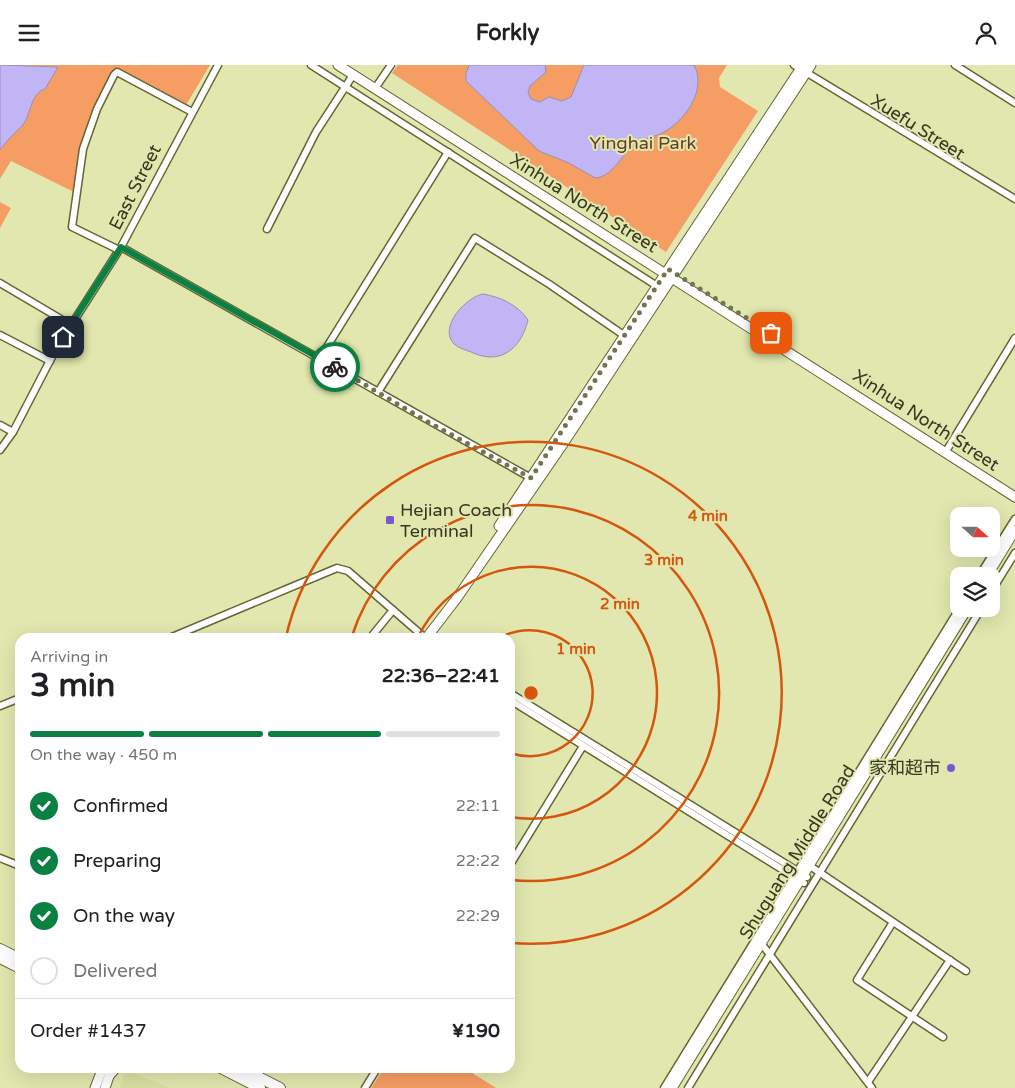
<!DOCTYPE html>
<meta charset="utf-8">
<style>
:root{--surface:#fff;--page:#f6f6f6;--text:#202124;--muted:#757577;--line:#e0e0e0;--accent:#0b8043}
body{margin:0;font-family:"Varela Round","Noto Sans SC",sans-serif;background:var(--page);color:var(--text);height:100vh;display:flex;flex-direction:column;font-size:19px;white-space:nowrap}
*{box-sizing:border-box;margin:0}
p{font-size:16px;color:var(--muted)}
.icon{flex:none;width:28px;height:28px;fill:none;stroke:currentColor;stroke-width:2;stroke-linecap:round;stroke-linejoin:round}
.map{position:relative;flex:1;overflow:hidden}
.side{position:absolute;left:15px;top:568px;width:500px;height:440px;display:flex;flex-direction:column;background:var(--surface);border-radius:15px;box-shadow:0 5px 20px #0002}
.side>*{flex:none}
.needle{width:32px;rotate:111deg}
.controls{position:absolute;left:950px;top:442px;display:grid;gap:10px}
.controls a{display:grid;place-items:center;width:50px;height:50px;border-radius:10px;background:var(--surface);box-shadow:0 5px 20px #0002;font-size:25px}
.pin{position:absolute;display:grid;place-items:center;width:42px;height:42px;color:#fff;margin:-21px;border-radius:10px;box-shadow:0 2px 8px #0006}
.courier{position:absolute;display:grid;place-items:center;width:50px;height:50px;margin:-25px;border:4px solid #0b8043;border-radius:50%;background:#fff;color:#222;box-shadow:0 1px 6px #0007}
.headline em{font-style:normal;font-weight:700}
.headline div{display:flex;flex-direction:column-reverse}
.headline{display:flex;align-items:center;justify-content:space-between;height:85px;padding:0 15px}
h1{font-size:32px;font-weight:700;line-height:38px}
.bar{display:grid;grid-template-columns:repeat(4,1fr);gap:8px 5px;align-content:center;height:60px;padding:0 15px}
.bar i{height:6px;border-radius:4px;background:var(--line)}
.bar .selected{background:var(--accent)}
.bar p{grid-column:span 4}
.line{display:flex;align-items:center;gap:12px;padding:0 15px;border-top:1px solid var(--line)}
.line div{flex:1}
ol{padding:0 15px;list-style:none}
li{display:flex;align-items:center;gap:15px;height:55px}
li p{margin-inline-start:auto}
li .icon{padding:5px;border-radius:50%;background:var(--accent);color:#fff;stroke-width:4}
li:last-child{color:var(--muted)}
li i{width:28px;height:28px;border:2px solid var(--line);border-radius:50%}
header{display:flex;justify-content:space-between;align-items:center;height:65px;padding:0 15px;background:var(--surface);font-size:22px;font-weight:700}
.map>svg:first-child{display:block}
.built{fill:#d9e09f}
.green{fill:#f69d63}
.water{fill:#c1b5f6;stroke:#9790b6}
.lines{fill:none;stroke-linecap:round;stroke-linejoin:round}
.minor-casing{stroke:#636733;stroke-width:9}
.major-casing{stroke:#636733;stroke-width:11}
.highway-casing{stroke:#636733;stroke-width:12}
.minor{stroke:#fff;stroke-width:6}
.major{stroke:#fff;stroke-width:9}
.highway{stroke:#fff;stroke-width:10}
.done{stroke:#727552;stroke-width:5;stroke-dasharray:0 9}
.route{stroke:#0b8043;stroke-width:6}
.ring{fill:none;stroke:#d6560e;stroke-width:2.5}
.poi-dot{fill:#7a57d1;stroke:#e1e7ae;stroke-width:2}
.labels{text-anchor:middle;stroke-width:4;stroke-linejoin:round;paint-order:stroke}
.street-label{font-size:18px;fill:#363821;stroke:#e1e7ae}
.park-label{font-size:18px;fill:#673d20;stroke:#e1e7ae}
.poi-label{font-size:18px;fill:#363821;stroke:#e1e7ae;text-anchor:start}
.centre{fill:#d6560e;stroke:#e1e7ae;stroke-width:2.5}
.ring-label{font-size:15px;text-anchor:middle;font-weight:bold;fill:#d6560e;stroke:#e1e7ae;stroke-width:4;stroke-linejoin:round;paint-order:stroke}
</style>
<header><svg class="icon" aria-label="menu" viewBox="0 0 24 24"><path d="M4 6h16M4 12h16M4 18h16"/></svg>Forkly<svg class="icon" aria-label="person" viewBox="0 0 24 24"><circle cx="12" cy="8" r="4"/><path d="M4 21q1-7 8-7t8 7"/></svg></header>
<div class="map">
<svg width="1015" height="1023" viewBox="0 0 1015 1023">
<rect width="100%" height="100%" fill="#e1e7ae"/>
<polygon class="built" points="127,1005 170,1023 120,1023"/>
<g class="green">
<polygon points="0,0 210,0 186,40 114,4 90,54 80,86 74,127 11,96 0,114"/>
<polygon points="398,0 727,0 719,13 720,22 758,46 666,187 392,8"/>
<polygon points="0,137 11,143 0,163"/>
<polygon points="385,1002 469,1003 469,1006 496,1023 371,1023"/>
</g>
<g class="water">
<path d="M0 0 58 2 45 24C30 28 31 51 22 61 14 69 7 75 0 85Z"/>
<path d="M469 0H545L546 7 530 21 528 28 531 34 540 37 549 32 562 36 571 32 584 0H694C707 24 686 55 664 67 655 72 644 73 636 79 622 88 613 112 595 113L569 98 539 86 466 16V9Z"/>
<path d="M483 229C501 232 518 240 528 255 521 284 500 301 471 287 466 285 458 283 454 279 438 262 466 232 483 229Z"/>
</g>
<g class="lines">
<g class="minor-casing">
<g id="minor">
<polyline points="311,0 657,221"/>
<polyline points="794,0 1015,134"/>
<polyline points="955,0 1015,38"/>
<polyline points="378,19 391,0"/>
<polyline points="267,164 316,67 353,10"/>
<polyline points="121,182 531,413"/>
<polyline points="119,185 72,162 83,84 97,44 114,10 117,7 192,47"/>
<polyline points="0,218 71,260"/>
<polyline points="0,270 50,296"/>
<polyline points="320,293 448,87"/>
<polyline points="378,327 475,173 549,219 625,271"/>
<polyline points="0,360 13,367"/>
<polyline points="948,383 1015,273"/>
<polyline points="0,385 13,367 56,284 121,182 218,0"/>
<polyline points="979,511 1015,454"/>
<polyline points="991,527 1015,488"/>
<polyline points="172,572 337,503 348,506 424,572"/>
<polyline points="371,572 393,545"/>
<polyline points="510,628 807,812"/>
<polyline points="510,635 804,818"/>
<polyline points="0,641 20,633"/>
<polyline points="0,793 20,801"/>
<polyline points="510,800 583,681"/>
<polyline points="813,803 966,906"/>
<polyline points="893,857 857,915 943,972"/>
<polyline points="764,882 872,1023"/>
<polyline points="868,1017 950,895"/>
<polyline points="365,1023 378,1002"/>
<polyline points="664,1023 959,544"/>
<polyline points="688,1023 981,544"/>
</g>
</g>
<g class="major-casing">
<g id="major">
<polyline points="338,0 1015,432"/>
<polyline points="499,461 803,0"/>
<polyline points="987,511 1015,465"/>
<polyline points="427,572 457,533 561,382 811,0"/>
<polyline points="95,1023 103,1002"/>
<polyline points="105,1023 112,1002"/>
<polyline points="672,1023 967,544"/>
</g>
</g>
<g class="highway-casing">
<g id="highway">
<polyline points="0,884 20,894"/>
<polyline points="0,893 20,903"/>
<polyline points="219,1002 260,1023"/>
<polyline points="239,1002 280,1023"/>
<polyline points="102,1005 102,1002"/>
<polyline points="110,1009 116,1002"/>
</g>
</g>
<use href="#minor" class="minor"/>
<use href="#major" class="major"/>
<use href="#highway" class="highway"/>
</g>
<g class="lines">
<polyline class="done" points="335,302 428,357 531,413 668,204 771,268"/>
<polyline class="route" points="63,272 121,182 335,302"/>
</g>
<g class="ring">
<path d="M501 572A63 63 0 1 1 510 688"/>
<path d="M418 572A126 126 0 1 1 510 752"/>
<path d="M352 571A188 188 0 1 1 511 815"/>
<path d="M286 572A251 251 0 1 1 511 878"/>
</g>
<g class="poi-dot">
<rect x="385" y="450" width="10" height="10" rx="2.5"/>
<circle cx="951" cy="703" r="5"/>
</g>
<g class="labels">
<g class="street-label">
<text transform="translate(918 62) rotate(32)" y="6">Xuefu Street</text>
<text transform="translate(135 122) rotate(-63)" y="6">East Street</text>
<text transform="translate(584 138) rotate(32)" y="6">Xinhua North Street</text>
<text transform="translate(926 355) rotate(33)" y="6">Xinhua North Street</text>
<text transform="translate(797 787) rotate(-58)" y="6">Shuguang Middle Road</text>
</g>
<g class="park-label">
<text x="643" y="84">Yinghai Park</text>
</g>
<g class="poi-label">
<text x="400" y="451">Hejian Coach<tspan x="400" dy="21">Terminal</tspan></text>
<text x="941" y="709" text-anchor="end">家和超市</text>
</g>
</g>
<circle cx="531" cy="628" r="8" class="centre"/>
<g class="ring-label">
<text x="708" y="456">4 min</text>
<text x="664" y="500">3 min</text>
<text x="620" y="544">2 min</text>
<text x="576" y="589">1 min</text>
</g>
</svg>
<div class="controls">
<a><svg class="needle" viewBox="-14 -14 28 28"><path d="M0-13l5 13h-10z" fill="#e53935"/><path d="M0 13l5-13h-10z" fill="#757577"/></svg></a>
<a><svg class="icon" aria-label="layers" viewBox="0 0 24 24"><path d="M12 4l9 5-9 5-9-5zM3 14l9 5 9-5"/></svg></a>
</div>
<div class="pin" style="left:771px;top:268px;background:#ea580c"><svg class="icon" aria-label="bag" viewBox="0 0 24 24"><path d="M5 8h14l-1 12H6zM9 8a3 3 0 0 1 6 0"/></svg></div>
<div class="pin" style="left:63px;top:272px;background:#1f2937"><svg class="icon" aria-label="home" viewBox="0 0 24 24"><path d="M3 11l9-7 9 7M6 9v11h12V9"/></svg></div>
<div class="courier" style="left:335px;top:302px"><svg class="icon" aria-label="bike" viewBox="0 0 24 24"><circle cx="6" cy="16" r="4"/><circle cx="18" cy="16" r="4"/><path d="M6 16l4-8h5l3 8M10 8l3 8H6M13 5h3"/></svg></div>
<section class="side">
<div class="headline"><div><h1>3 min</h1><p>Arriving in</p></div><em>22:36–22:41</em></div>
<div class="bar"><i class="selected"></i><i class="selected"></i><i class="selected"></i><i></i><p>On the way · 450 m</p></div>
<ol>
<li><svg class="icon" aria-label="check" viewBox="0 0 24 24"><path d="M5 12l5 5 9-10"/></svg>Confirmed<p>22:11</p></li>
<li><svg class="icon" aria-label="check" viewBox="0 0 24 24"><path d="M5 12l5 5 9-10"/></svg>Preparing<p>22:22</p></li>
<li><svg class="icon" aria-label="check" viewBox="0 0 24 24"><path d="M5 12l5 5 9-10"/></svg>On the way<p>22:29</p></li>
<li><i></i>Delivered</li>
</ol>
<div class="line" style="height:65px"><div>Order #1437</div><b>¥190</b></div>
</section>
</div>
